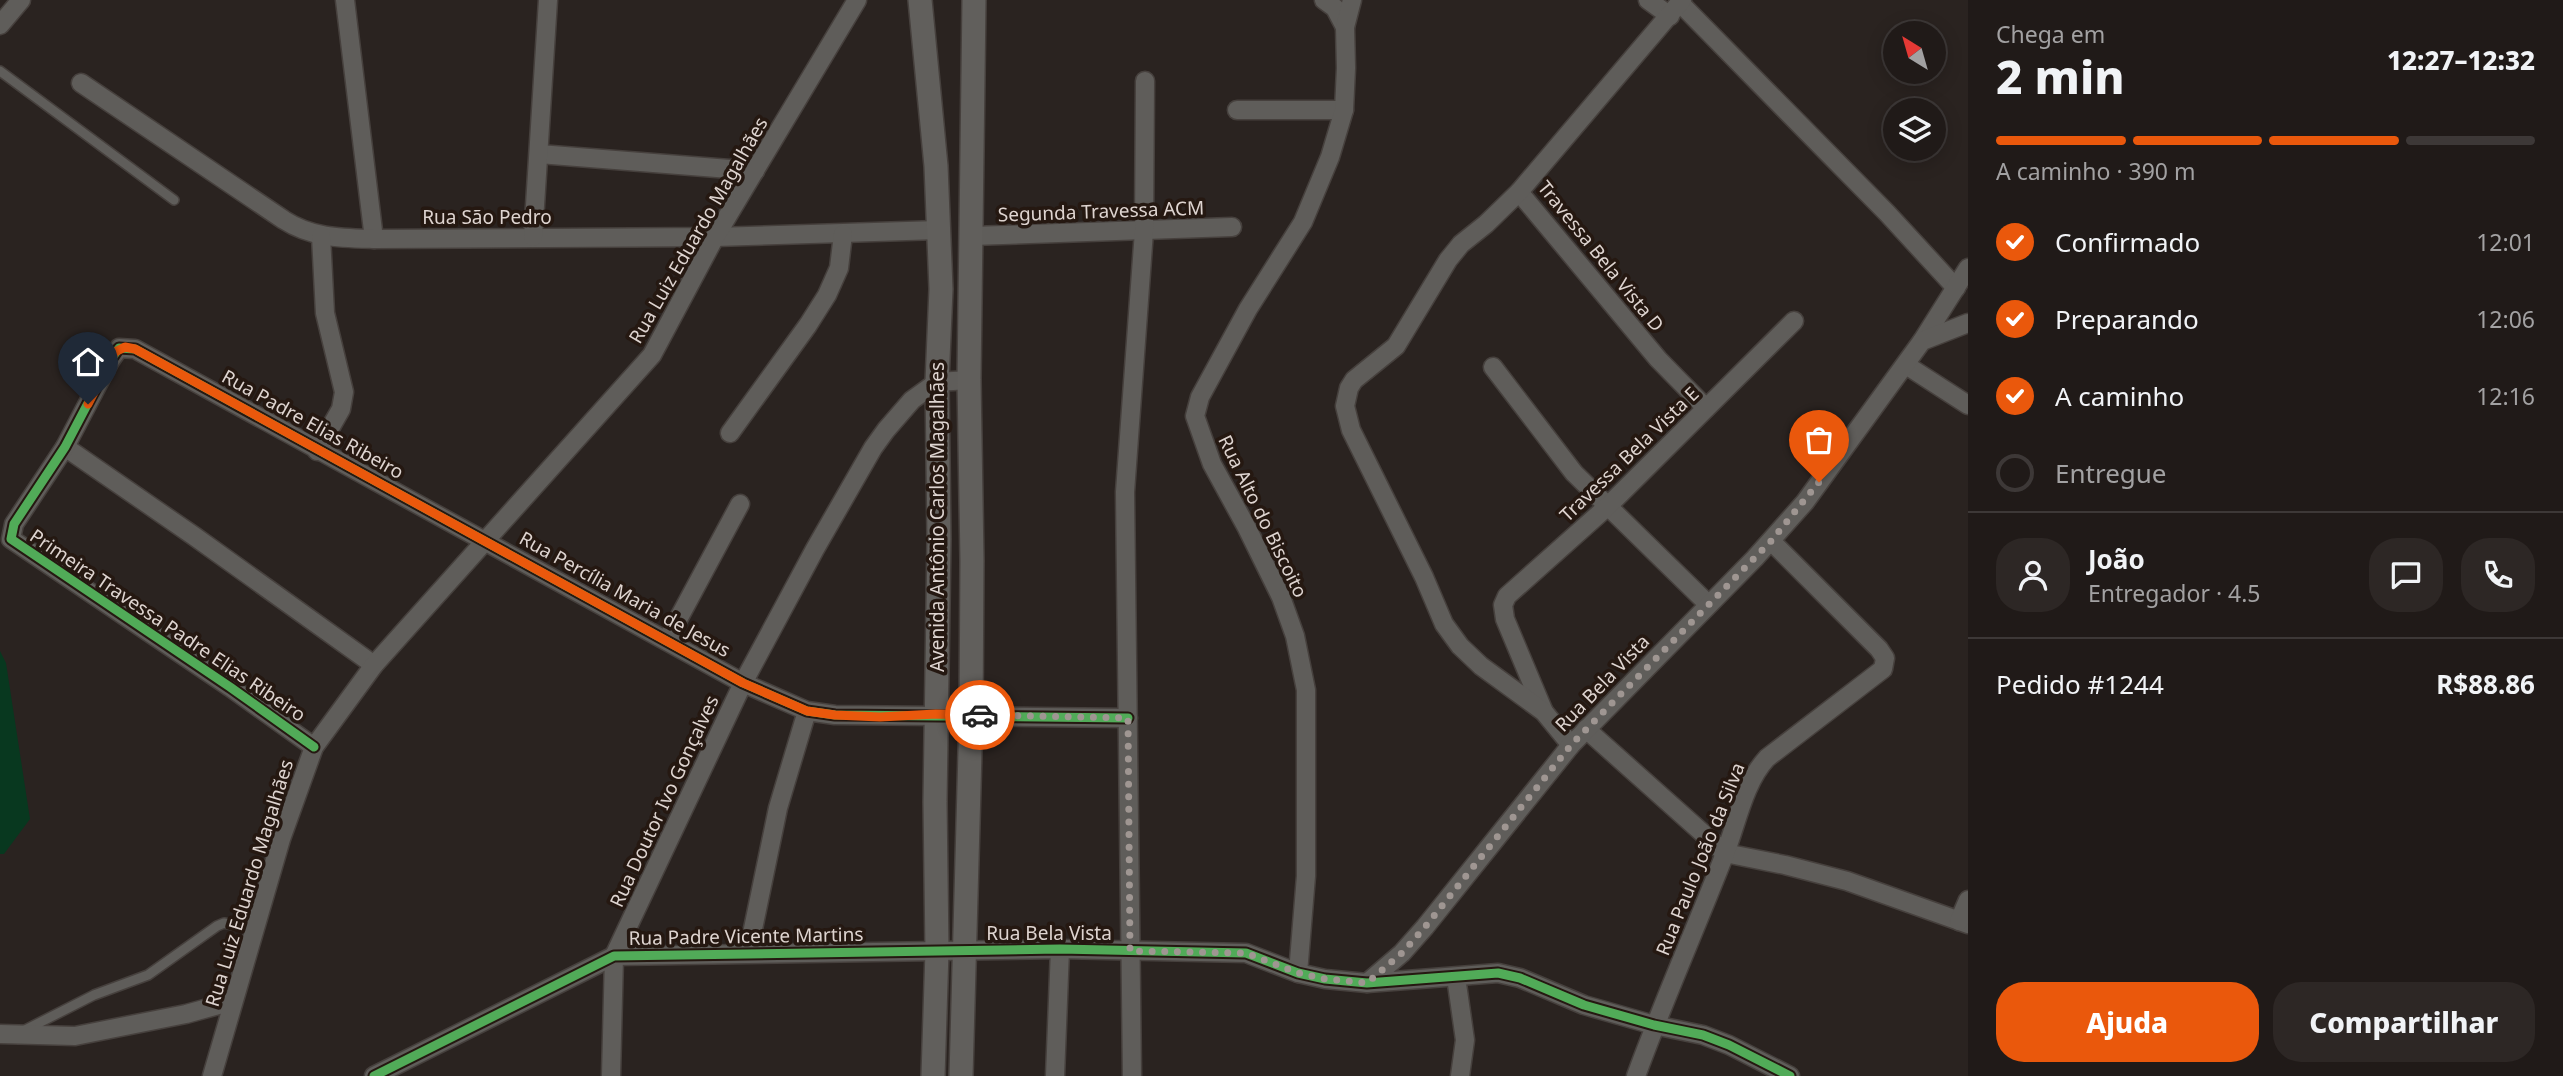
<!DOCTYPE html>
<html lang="pt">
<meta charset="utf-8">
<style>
:root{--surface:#201a18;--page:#2d2725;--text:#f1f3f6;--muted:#a2a1a2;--line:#3d3837;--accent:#ea580c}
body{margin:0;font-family:"Noto Sans",sans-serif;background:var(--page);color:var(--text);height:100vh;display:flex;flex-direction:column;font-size:26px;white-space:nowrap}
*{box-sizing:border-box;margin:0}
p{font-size:23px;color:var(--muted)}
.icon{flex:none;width:38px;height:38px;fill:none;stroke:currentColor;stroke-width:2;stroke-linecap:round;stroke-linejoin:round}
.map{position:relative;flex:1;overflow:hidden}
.details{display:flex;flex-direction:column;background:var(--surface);width:595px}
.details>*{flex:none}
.needle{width:46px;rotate:323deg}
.tools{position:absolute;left:1883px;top:21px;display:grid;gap:14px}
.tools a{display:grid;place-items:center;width:63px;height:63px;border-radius:50%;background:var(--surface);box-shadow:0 4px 18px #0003,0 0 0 2px var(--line);font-size:35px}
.pin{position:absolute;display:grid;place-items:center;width:60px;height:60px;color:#fff;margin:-72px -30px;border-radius:50% 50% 50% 0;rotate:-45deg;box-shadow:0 0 7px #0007}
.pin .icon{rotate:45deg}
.courier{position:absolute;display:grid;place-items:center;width:70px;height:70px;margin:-35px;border:5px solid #ea580c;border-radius:50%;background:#fff;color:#222;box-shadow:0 2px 9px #0007}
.overview em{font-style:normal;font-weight:800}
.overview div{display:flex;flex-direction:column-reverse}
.overview{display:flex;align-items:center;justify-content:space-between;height:119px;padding:0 28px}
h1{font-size:46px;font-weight:800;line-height:52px}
.bar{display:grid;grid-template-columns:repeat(4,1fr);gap:10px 7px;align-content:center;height:84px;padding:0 28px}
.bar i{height:9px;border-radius:5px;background:var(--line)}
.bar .current{background:var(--accent)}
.bar p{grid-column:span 4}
.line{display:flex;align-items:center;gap:18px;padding:0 28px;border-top:2px solid var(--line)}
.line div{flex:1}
.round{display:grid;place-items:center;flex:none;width:74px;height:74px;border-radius:28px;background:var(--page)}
ol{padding:0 28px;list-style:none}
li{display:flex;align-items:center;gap:21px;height:77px}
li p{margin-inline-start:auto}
li .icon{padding:7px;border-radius:50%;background:var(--accent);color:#fff;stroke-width:4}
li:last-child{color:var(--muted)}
li i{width:38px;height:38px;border:4px solid var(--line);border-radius:50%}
.action{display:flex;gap:14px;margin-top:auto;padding:14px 28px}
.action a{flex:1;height:80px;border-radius:28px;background:var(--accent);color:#fff;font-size:28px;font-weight:800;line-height:80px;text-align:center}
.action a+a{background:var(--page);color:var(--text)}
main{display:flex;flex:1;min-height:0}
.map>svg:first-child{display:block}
.green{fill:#08381f}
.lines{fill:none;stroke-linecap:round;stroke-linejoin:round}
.lane-casing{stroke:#46403d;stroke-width:12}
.street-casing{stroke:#46403d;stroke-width:21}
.secondary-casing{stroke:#46403d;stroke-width:26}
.lane{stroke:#5f5d5a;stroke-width:9}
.street{stroke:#5f5d5a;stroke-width:18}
.secondary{stroke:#615f5c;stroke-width:23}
.cycleway-casing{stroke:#251811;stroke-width:13}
.cycleway{stroke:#51ab58;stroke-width:9}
.done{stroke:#9f9692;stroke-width:7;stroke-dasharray:0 12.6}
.route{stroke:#ea580c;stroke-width:9}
.labels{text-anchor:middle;stroke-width:7;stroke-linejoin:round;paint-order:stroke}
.street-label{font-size:19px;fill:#ded4d0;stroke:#251811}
</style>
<main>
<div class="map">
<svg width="1968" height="1076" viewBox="0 0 1968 1076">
<rect width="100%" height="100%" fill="#2a2320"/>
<polygon class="green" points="0,651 6,663 30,819 4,854 0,854"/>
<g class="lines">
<g class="lane-casing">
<g id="lane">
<polyline points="0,71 174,200"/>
<polyline points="25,1030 94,995 148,975 217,926 224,923 254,929"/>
</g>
</g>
<g class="street-casing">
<g id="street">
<polyline points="345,0 374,239"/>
<polyline points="1324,0 1335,8 1345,27"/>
<polyline points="1648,0 1670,16"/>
<polyline points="1680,3 1887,213 1956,288"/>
<polyline points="0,25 21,0"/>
<path d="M81 83 284 220C312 238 341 238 374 239L715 237 939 230"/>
<polyline points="1237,110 1344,110"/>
<polyline points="539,154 755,171"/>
<polyline points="1519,192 1658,359 1706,408"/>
<polyline points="972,236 1232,227"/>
<polyline points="533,237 548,0"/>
<polyline points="1922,341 1968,268"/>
<polyline points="1906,365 1968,405"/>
<polyline points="1493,367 1574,473 1708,604"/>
<polyline points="730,433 808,325 827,295 839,268 843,234"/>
<polyline points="65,447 194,536 374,665"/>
<polyline points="317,451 341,409 344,392 325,313 321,236"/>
<polyline points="667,640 740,504"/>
<polyline points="1544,712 1505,619 1503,605 1507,596 1608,506 1794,321"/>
<polyline points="1586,729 1725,853 1785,865 1847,881 1968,924"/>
<polyline points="1571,745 1544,712 1481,666 1460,646 1444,624 1424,577 1351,430 1345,406 1349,388 1354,380 1396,346 1448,260 1461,244 1486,224 1519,192 1682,0"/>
<polyline points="314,747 230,687 11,539 14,524 65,447 110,361 119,348 135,349 743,683 807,711 835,715 1128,718"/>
<polyline points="1959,921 1968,900"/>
<polyline points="748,953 778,808 807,711"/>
<polyline points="1298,973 1306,876 1306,690 1295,636 1281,597 1247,528 1212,464 1195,416 1200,397 1248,309 1303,222 1330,157 1344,110 1346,68 1345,27 1352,0"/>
<polyline points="1456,977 1465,1040 1460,1076"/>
<polyline points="1367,983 1402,953 1425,927 1571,745 1755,558 1805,502 1922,341 1968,323"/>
<polyline points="0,1034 75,1036 186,1014 233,1001"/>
<polyline points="212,1076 281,839 314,747 374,665 652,355 715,237 857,0"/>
<polyline points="374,1076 614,956 1060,949 1246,953 1298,973 1325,979 1367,983 1498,973 1520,978 1584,1005 1654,1025 1703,1035 1729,1045 1790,1076"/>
<polyline points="611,1076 614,956 743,683 815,549 873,448 886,430 912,400 937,382 969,380"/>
<polyline points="1055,1076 1060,949"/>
<polyline points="1132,1076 1125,492 1144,231 1145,81"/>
<path d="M1636 1076C1663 1002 1695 930 1724 856 1737 824 1743 784 1767 758L1883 669 1885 658 1879 649 1771 541"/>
</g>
</g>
<g class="secondary-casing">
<g id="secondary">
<polyline points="920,0 936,166 941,289 937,382 939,539 935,802 937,951 933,1076"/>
<polyline points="961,1076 971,715 972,561 969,380 974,0"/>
</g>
</g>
<use href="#lane" class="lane"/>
<use href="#street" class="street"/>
<use href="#secondary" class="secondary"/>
<g class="cycleway-casing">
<g id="cycleway">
<polyline points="314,747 230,687 11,539 14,524 65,447 110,361 119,348 135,349 743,683 807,711 835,715 1128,718"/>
<polyline points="374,1076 614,956 1060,949 1246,953 1298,973 1325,979 1367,983 1498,973 1520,978 1584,1005 1654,1025 1703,1035 1729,1045 1790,1076"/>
</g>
</g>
<use href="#cycleway" class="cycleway"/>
</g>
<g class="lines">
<polyline class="done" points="980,715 1128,718 1130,951 1246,953 1298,973 1325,979 1367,983 1402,953 1425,927 1571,745 1771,541 1819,482"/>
<polyline class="route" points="88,404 115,352 125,347 135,349 743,683 807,711 835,715 880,717 936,714 980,715"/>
</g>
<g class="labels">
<g class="street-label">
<text transform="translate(1101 211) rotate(-2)" y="7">Segunda Travessa ACM</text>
<text x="487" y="224">Rua São Pedro</text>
<text transform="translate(698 230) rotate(-60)" y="7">Rua Luiz Eduardo Magalhães</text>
<text transform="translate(1601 256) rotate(51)" y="7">Travessa Bela Vista D</text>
<text transform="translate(313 424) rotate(29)" y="7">Rua Padre Elias Ribeiro</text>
<text transform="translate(1629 454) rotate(-44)" y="7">Travessa Bela Vista E</text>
<text transform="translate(1263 516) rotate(64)" y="7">Rua Alto do Biscoito</text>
<text transform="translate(937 517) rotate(-90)" y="7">Avenida Antônio Carlos Magalhães</text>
<text transform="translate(625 594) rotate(29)" y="7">Rua Percília Maria de Jesus</text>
<text transform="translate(168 625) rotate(34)" y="7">Primeira Travessa Padre Elias Ribeiro</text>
<text transform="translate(1602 683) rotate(-46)" y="7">Rua Bela Vista</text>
<text transform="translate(664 801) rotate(-65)" y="7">Rua Doutor Ivo Gonçalves</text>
<text transform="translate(1700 859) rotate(-68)" y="7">Rua Paulo João da Silva</text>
<text transform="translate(249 883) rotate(-73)" y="7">Rua Luiz Eduardo Magalhães</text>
<text x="1049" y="940">Rua Bela Vista</text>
<text transform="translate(746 936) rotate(-1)" y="7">Rua Padre Vicente Martins</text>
</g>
</g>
</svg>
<div class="tools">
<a><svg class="needle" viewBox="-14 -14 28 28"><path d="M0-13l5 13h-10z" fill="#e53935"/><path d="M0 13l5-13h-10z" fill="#a2a1a2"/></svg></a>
<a><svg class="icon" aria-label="layers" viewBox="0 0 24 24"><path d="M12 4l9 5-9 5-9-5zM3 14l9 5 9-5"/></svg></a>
</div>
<div class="pin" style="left:1819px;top:482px;background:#ea580c"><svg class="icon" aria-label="bag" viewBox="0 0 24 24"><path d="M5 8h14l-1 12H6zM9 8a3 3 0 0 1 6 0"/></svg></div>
<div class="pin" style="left:88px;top:404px;background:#1f2937"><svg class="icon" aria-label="home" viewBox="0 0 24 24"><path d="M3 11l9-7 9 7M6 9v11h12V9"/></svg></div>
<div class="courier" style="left:980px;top:715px"><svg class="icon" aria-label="car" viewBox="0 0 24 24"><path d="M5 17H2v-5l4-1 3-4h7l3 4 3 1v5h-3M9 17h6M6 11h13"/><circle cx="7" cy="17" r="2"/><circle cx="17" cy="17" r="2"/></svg></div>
</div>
<section class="details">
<div class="overview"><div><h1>2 min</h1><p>Chega em</p></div><em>12:27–12:32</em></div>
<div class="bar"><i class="current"></i><i class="current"></i><i class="current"></i><i></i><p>A caminho · 390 m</p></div>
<ol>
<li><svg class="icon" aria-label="check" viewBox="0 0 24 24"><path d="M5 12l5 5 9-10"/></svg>Confirmado<p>12:01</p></li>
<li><svg class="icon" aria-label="check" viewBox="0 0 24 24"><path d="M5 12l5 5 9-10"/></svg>Preparando<p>12:06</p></li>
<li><svg class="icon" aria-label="check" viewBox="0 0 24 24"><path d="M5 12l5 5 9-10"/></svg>A caminho<p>12:16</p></li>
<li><i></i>Entregue</li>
</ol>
<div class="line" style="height:126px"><a class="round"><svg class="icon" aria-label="person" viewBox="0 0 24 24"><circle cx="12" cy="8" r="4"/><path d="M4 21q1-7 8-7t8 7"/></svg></a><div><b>João</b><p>Entregador · 4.5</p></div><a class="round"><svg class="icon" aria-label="chat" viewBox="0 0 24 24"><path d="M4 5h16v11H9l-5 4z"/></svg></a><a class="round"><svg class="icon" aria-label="phone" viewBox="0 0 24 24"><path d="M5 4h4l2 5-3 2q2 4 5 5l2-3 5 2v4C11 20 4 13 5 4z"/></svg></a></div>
<div class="line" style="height:91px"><div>Pedido #1244</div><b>R$88.86</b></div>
<div class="action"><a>Ajuda</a><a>Compartilhar</a></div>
</section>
</main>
